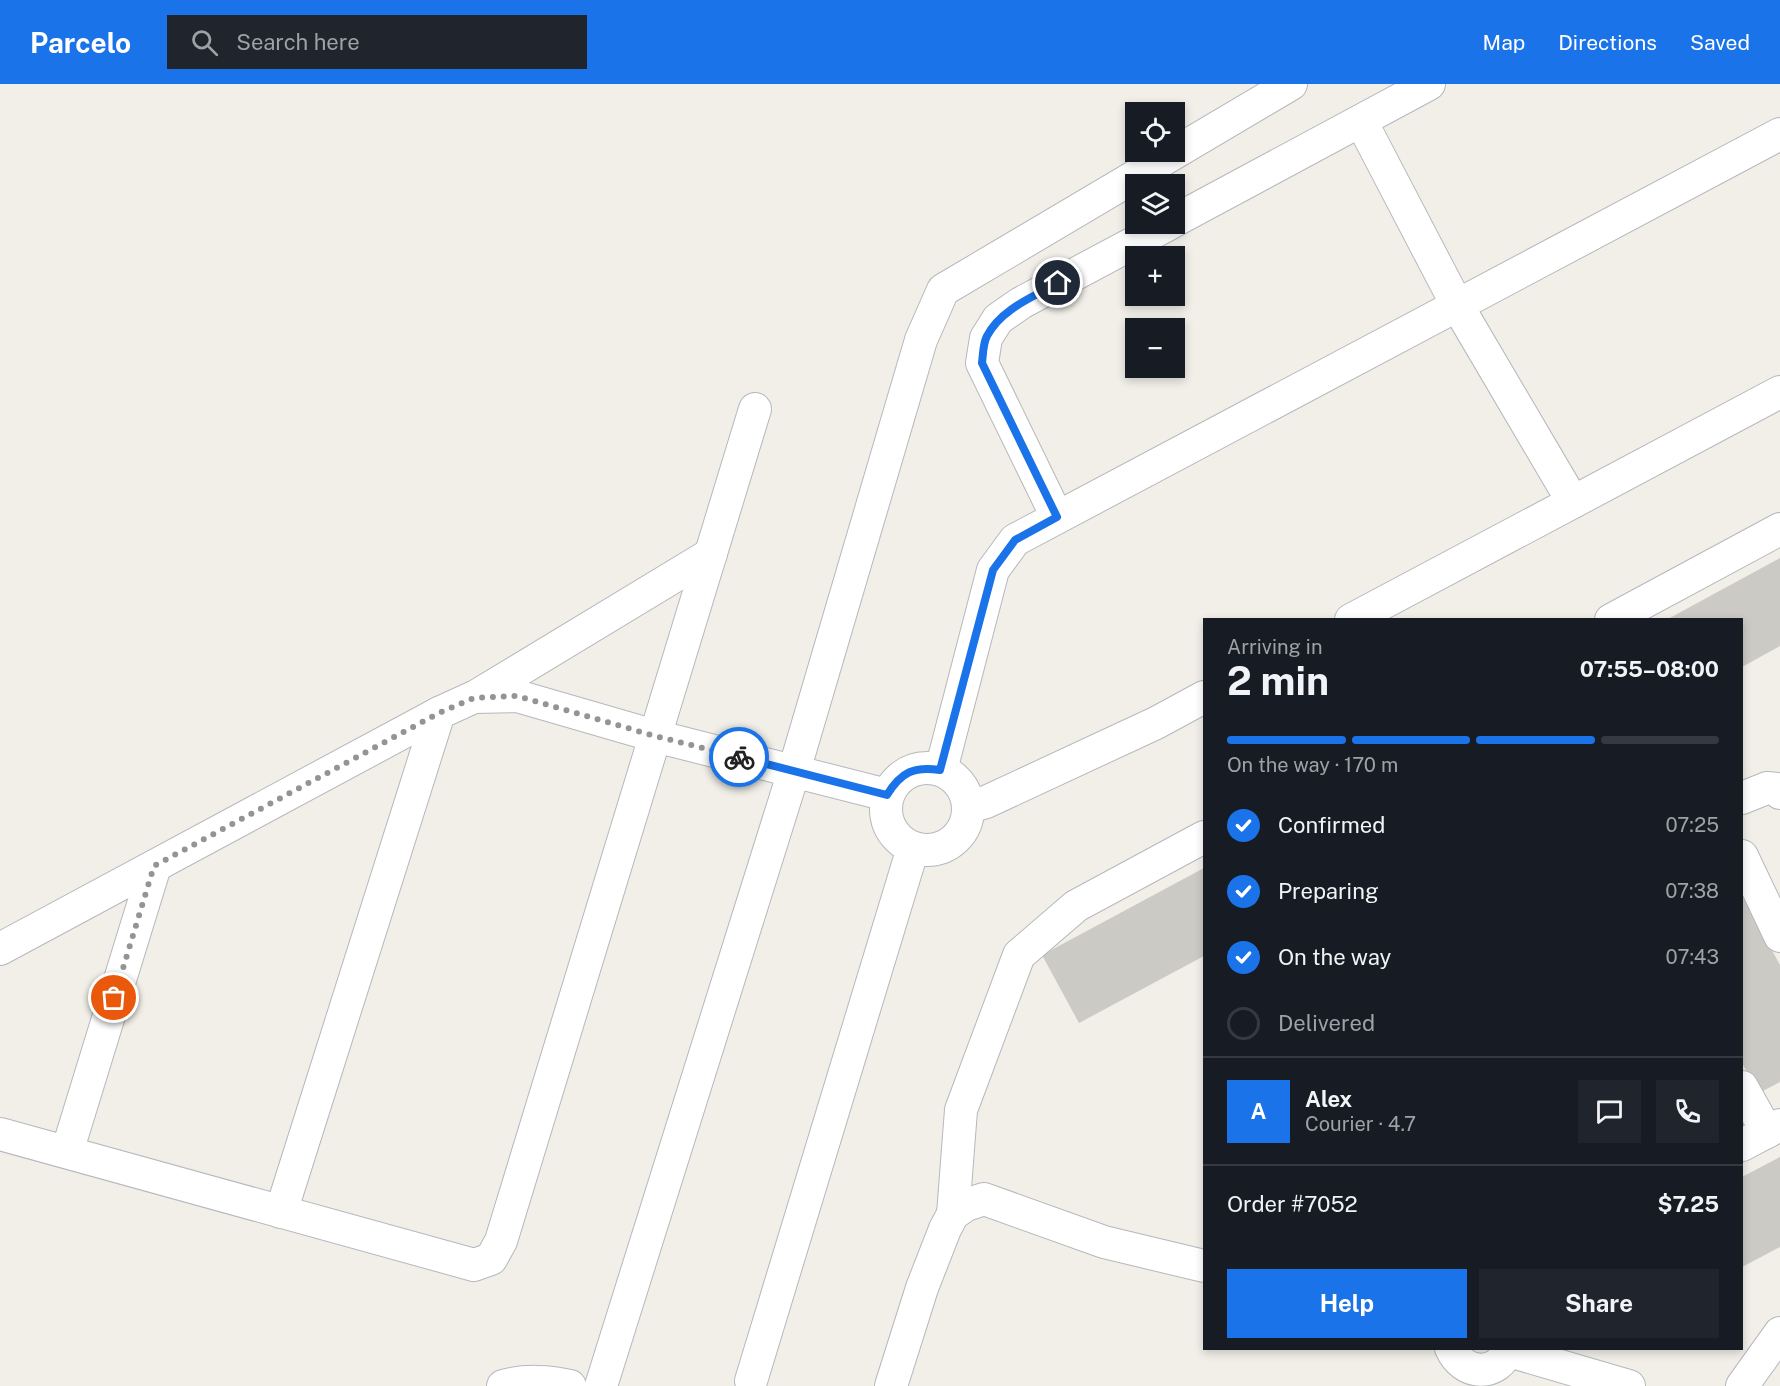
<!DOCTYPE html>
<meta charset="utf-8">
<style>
:root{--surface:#171b24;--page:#20242c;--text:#f1f3f6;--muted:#9ea1a6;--line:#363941;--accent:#1a73e8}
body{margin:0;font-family:"Public Sans",sans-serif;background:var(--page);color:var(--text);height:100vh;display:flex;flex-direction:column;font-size:22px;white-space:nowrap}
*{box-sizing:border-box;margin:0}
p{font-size:20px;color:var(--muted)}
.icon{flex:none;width:33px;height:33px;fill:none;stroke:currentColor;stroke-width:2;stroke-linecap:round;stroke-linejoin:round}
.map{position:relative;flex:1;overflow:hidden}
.side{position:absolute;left:1203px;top:534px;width:540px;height:732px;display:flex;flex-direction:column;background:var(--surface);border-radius:0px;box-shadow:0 3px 9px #0003}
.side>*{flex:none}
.controls{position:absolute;left:1125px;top:18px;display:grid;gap:12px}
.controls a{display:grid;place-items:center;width:60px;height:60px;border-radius:0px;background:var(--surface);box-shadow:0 3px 9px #0003;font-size:30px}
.pin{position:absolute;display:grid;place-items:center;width:51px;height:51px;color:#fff;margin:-26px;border:3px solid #fff;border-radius:50%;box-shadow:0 2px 6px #0007}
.courier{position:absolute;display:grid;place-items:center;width:60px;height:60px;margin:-30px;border:4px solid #1a73e8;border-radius:50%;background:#fff;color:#222;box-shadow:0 2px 8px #0007}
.summary em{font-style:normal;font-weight:700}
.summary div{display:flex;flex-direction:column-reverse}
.summary{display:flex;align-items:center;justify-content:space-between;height:102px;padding:0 24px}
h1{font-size:39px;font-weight:700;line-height:45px}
.bar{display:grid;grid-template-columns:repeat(4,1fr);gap:9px 6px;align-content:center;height:72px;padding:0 24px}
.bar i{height:8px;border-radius:4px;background:var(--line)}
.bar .selected{background:var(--accent)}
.bar p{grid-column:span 4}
.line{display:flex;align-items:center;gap:15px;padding:0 24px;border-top:2px solid var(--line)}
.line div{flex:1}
.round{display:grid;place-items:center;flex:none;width:63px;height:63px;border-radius:0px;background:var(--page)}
ol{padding:0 24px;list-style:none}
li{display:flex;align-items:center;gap:18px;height:66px}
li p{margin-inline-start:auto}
li .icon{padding:6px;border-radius:50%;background:var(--accent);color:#fff;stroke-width:4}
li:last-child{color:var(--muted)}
li i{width:33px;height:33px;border:3px solid var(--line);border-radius:50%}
.cta{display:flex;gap:12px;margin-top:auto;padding:12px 24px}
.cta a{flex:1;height:69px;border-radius:0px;background:var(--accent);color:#fff;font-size:24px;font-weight:700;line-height:69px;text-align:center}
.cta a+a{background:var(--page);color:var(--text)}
header{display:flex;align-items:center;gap:36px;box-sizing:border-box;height:84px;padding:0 30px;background:var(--accent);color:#fff}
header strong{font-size:28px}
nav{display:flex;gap:33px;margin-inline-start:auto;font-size:21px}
.search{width:420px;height:54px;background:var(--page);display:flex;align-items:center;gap:15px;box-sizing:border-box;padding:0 21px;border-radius:0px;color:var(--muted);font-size:22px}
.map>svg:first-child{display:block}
.building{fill:#cccac5}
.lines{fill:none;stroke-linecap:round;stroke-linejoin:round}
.minor-casing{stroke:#b5b8bc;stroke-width:34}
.minor{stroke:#fff;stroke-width:32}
.done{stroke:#929495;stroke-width:6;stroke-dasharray:0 10.8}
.route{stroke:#1a73e8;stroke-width:8}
</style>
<header>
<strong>Parcelo</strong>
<div class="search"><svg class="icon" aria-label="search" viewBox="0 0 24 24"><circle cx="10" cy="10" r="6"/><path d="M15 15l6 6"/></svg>Search here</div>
<nav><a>Map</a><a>Directions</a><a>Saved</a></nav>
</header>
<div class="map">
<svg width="1780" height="1302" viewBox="0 0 1780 1302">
<rect width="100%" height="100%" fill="#f1efe8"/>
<g class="building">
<polygon points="1780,474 1780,562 1742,583 1742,536 1666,536"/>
<polygon points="1204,784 1204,872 1079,939 1042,871"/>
<polygon points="1742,812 1780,881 1780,998 1759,1009 1742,979"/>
<polygon points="1780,1073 1780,1163 1742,1183 1742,1093"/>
</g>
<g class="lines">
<g class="minor-casing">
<g id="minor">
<polyline points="1361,37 1457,221 1573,418"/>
<polyline points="1174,137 1429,0"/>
<polyline points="1057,433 982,279 986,254 998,235 1021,219 1169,140"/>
<polyline points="1351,536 1780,308"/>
<polyline points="1611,536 1780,445"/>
<polyline points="478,611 711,470"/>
<circle cx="927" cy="725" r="41"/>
<polyline points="941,686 993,486 1015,456 1780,50"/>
<polyline points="1742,714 1767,704 1777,705 1780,709"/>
<polyline points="968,723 986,718 1156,639 1204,613"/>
<polyline points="1742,772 1780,852"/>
<polyline points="0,865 439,629 474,613 517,612 655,652 887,711"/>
<polyline points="1742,1003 1767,1048"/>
<polyline points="0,1050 474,1181 491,1175 501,1157 755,325"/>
<polyline points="1742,1061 1780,1041"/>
<polyline points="67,1068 155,782"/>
<polyline points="281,1128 439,629"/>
<polyline points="953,1130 961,1026 1019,871 1076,822 1204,753"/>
<path d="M1451 1264C1463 1292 1498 1294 1509 1264"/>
<polyline points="1509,1267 1629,1302"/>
<polyline points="751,1297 913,764"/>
<path d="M503 1302C523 1296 550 1297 570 1302"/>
<polyline points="601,1302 794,687 921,256 943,206 1291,0"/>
<polyline points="891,1302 922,1204 945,1145 953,1130 966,1121 984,1115 1104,1158 1204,1182"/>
<polyline points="1742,1302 1780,1249"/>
</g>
</g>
<use href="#minor" class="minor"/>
</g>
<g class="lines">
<polyline class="done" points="114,914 154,782 439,629 474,614 517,612 655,652 739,673"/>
<path class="route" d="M739 673 887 711C901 688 914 682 940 686L993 486 1015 456 1057 433 982 279C983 271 983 259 987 252 1001 225 1033 213 1058 199"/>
</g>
</svg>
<div class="controls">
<a><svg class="icon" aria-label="locate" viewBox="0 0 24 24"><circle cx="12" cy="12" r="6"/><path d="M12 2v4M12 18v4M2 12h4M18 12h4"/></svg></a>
<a><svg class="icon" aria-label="layers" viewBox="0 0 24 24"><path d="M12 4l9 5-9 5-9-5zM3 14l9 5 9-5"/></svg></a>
<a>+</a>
<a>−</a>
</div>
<div class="pin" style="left:114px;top:914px;background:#ea580c"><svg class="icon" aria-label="bag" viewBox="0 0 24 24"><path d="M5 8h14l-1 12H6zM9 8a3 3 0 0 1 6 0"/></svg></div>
<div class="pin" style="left:1058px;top:199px;background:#1f2937"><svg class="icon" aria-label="home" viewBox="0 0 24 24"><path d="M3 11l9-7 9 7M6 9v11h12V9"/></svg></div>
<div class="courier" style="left:739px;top:673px"><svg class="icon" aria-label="bike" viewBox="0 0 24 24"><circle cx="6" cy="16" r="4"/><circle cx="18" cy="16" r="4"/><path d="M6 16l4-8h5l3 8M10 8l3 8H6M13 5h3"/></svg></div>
<section class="side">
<div class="summary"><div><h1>2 min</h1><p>Arriving in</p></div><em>07:55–08:00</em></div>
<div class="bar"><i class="selected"></i><i class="selected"></i><i class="selected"></i><i></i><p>On the way · 170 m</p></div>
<ol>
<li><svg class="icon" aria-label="check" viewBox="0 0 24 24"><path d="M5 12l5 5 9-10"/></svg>Confirmed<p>07:25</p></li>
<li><svg class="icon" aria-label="check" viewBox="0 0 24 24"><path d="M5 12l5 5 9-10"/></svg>Preparing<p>07:38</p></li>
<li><svg class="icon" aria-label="check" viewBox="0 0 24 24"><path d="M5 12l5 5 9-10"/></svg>On the way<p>07:43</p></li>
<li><i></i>Delivered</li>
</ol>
<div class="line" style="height:108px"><b class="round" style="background:var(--accent);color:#fff">A</b><div><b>Alex</b><p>Courier · 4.7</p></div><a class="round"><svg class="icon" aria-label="chat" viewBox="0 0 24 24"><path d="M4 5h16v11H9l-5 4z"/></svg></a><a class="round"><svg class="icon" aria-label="phone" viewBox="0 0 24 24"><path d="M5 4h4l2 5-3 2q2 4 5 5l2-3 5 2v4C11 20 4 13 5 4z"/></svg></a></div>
<div class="line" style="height:78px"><div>Order #7052</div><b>$7.25</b></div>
<div class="cta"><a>Help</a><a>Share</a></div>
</section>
</div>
